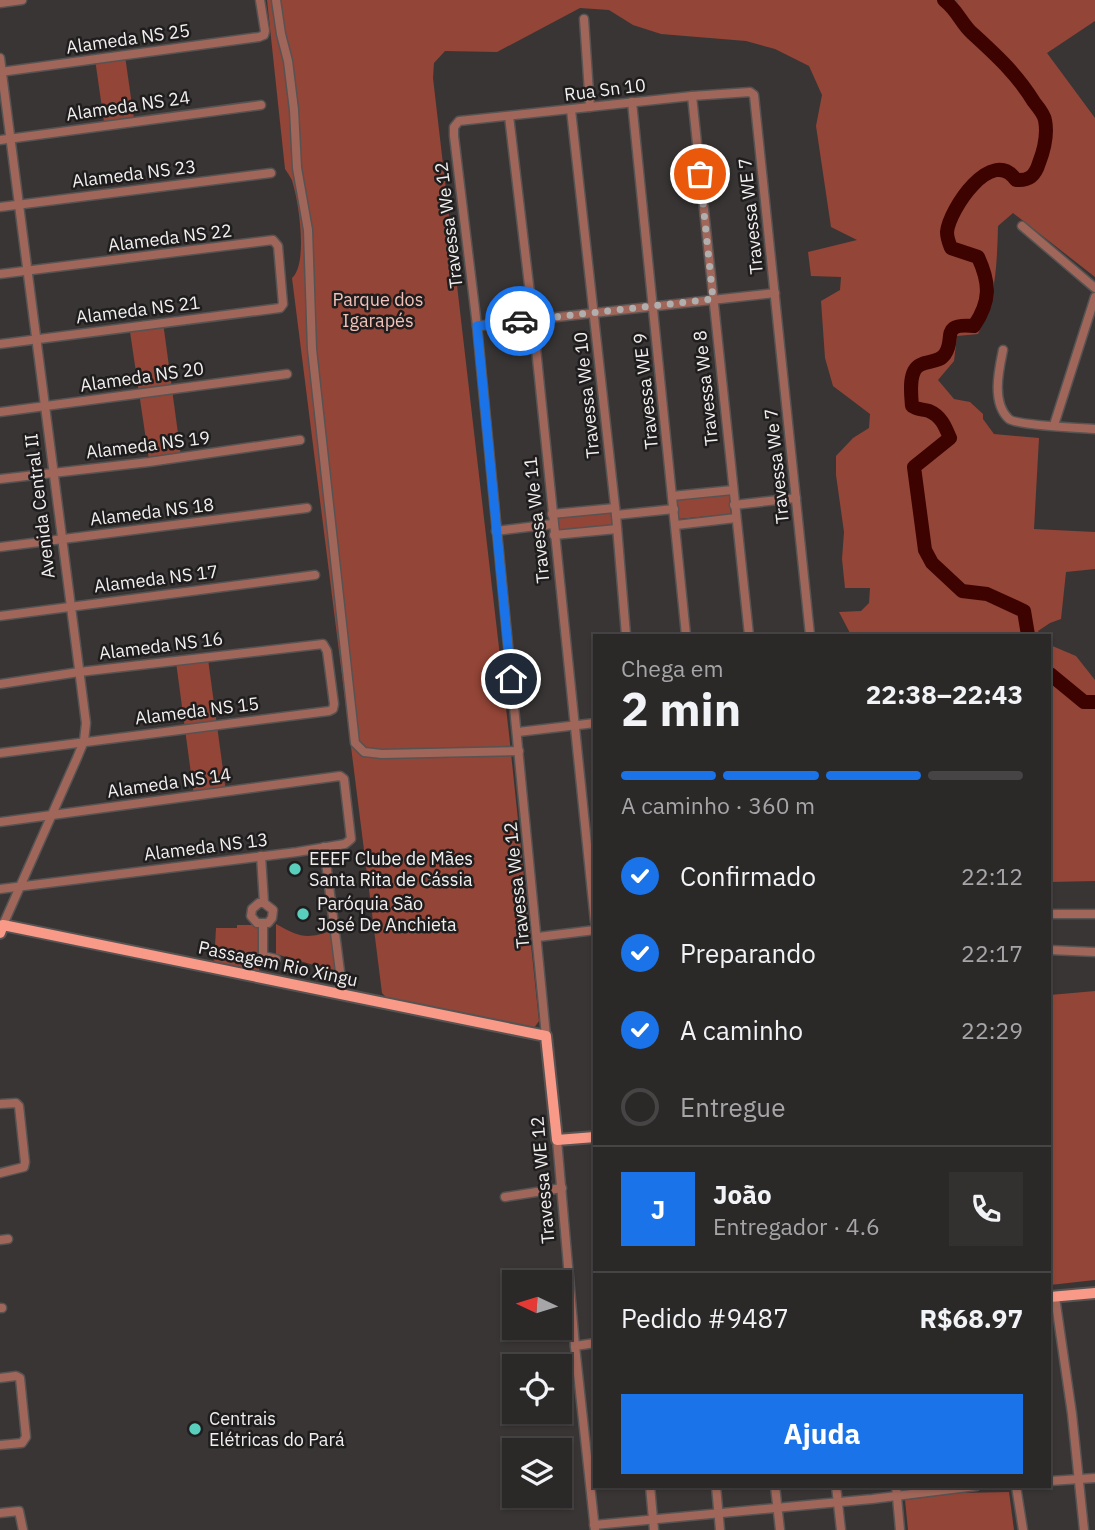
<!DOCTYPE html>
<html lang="pt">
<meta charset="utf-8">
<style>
:root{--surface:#2b2828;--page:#333030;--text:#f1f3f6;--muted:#a6a6a8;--line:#474445;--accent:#1a73e8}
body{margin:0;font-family:"IBM Plex Sans",sans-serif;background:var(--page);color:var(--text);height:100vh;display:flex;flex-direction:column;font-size:26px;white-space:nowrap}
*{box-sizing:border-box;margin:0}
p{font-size:23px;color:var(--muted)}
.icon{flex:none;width:38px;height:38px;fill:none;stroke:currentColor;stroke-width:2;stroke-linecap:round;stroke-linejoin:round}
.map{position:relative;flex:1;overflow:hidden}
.drawer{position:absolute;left:593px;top:634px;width:458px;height:854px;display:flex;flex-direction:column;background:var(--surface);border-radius:0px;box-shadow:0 2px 5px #0004,0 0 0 2px var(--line)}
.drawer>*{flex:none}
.needle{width:46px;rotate:274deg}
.tools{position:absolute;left:502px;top:1270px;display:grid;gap:14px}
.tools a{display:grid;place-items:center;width:70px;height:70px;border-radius:0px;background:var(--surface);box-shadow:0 2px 5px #0004,0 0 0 2px var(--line);font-size:35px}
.pin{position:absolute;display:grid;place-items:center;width:60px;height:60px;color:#fff;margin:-30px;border:4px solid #fff;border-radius:50%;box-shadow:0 2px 7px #0007}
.courier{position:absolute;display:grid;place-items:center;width:70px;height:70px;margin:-35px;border:5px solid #1a73e8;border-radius:50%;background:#fff;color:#222;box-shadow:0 2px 9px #0007}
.overview em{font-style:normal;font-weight:800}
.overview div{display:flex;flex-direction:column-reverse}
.overview{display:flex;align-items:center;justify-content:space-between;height:119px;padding:0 28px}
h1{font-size:46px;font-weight:800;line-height:52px}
.bar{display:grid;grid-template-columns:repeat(4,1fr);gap:10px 7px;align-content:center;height:84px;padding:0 28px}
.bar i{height:9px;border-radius:5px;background:var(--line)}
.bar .on{background:var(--accent)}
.bar p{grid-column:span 4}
.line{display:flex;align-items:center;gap:18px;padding:0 28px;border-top:2px solid var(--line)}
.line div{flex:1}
.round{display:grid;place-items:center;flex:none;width:74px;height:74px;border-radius:0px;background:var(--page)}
ol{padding:0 28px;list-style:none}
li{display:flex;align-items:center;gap:21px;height:77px}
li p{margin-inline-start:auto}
li .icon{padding:7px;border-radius:50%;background:var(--accent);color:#fff;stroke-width:4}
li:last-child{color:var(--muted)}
li i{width:38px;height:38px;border:4px solid var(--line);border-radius:50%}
.action{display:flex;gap:14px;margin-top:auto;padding:14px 28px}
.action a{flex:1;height:80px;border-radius:0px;background:var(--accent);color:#fff;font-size:28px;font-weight:800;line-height:80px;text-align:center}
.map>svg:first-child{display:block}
.green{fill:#934537}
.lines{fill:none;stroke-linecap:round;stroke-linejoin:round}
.stream{stroke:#734a48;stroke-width:2.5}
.river{stroke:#3d0300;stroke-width:14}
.minor-casing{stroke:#575353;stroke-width:11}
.major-casing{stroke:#575353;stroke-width:14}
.minor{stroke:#a0665a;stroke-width:8}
.major{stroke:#f89a87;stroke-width:10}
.done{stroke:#b1afae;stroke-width:7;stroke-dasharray:0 12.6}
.route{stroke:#1a73e8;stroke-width:9}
.poi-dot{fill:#5acebc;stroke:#1f1d1d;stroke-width:2.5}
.labels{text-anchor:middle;stroke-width:5;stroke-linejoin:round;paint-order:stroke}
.street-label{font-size:18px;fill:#f2f0ef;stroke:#1f1d1d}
.park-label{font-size:18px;fill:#f2c2b8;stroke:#1f1d1d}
.poi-label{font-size:18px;fill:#f2f0ef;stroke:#1f1d1d;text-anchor:start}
</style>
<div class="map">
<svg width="1095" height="1530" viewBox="0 0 1095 1530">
<rect width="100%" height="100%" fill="#393535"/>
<g class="green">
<path d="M267 0H1095V21L1047 53 1095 118V277L1013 213 998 226C997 263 996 301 978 334L957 336 954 361 938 380 954 399 970 402 983 414V419L994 434 1039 438 1034 529 1095 532V569L1066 572 1061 619 1050 623 1038 631 1040 635H851L839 612 861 611 869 603 870 588H845L842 559 844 532 836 475V456L853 438 869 428 870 414 833 386 825 358 821 301 840 290 841 277 811 276 808 252 857 240 831 227 816 126 822 95 809 66 775 49 746 41 661 34 633 25 609 10 580 8 497 52 445 51 434 63 433 78 509 734 539 1021 534 1028 387 998 382 993 292 278C308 264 299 204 293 184 292 178 288 174 285 169Z"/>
<polygon points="125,56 134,119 104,122 95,59"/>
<polygon points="163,322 181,456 149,460 129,325"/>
<polygon points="729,494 731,514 678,519 676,499"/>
<polygon points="612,511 614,527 558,532 557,516"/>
<polygon points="1050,645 1076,656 1095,680 1095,881 1050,882"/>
<polygon points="208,659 226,792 194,796 176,662"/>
<path d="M276 924C300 937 306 940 333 930L338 982 322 979 317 966 276 954Z"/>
<polygon points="237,925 254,925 260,928 259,973 214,963 216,928 237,928"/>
<polygon points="1095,991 1095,1280 1050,1285 1050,995"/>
<polygon points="1009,1492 1014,1530 908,1530 905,1500 960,1493"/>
</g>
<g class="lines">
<polyline class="stream" points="956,9 957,0"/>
<g class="river">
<path d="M944 0C958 11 961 23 972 33 996 55 1017 74 1034 102 1038 107 1044 114 1045 120 1048 135 1044 150 1039 163 1035 176 1029 181 1016 180 992 145 949 210 947 232 947 238 949 243 951 248L978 257C990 283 991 301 974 326 939 323 956 338 945 354 939 363 929 360 920 365 908 371 911 394 912 406 918 410 922 409 929 411 941 416 945 426 950 438L914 467 925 550 932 563 962 591 987 594 1024 611 1028 635"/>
<polyline points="1050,674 1084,702 1095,702"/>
</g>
<g class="minor-casing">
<g id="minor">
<polyline points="276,0 281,34 288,61 294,110 297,168 308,230 312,349 355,743 364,752 382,754 519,751"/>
<polyline points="0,3 22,0"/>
<polyline points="584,19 590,107"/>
<polyline points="0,58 86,723 84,741 77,758 3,925"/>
<polyline points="0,72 259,37 264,35 265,31 260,0"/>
<polyline points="692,96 749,635"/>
<polyline points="632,102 686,635"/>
<polyline points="571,110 616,515 626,635"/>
<polyline points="509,116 533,319 595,922"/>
<polyline points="0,140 261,105"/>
<polyline points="0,207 271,173"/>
<polyline points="1022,226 1095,288"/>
<polyline points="0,274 273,240 278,246 283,304 280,308 0,344"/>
<polyline points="477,326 775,293"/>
<path d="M1003 350C999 369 991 403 1009 419 1016 425 1080 428 1095 429"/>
<polyline points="0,412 287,374"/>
<polyline points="1054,425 1095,297"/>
<polyline points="0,479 149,462 300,440"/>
<polyline points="672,496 733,490"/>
<polyline points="734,505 796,498"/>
<polyline points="552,514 615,508"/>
<polyline points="616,515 674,509"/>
<polyline points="676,525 736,518"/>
<polyline points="496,531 553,524"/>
<polyline points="554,535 617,529"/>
<polyline points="0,547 307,508"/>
<polyline points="0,616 315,575"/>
<polyline points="0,684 79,672 323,644 327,651 334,704 333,709 329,711 0,753"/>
<polyline points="518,732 595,723"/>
<polyline points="0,822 340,776 344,779 351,839 345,844 297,852 0,889"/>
<polyline points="324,847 343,995"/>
<polyline points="261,856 264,903 259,903 252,909 251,916 257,923 268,923 272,918 273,910 264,903"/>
<polyline points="1050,914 1095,914"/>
<polyline points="263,924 263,956 276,959"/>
<polyline points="538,937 595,930"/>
<polyline points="1050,950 1095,952"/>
<polyline points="546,1036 477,326 454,136 454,127 459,121 692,96 750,92 754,95 810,635"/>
<polyline points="0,1104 16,1103 19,1106 25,1162 24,1167 0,1173"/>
<polyline points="557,1140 575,1346 595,1530"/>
<polyline points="505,1197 562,1188"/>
<polyline points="0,1240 8,1239"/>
<polyline points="1055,1297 1072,1414 1084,1530"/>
<polyline points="0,1308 2,1308"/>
<polyline points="575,1346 595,1343"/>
<polyline points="0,1378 16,1376 20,1378 26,1437 22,1443 0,1445"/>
<polyline points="1050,1481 1095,1478"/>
<polyline points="650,1486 654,1530"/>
<polyline points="716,1486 720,1530"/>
<polyline points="775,1486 780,1530"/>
<polyline points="836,1486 841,1530"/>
<polyline points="896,1486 900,1530"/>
<polyline points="1016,1486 1023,1530"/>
<polyline points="0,1513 19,1511 23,1530"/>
<polyline points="594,1525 872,1499 976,1486"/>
</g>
</g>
<g class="major-casing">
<g id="major">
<polyline points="0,933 3,925 546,1036 557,1140 595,1137"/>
<polyline points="1050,1297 1095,1293"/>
</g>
</g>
<use href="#minor" class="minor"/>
<use href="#major" class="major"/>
</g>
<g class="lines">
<polyline class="done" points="520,321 713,299 700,174"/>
<polyline class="route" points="511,679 477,326 520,321"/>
</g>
<g class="poi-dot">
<circle cx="295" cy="869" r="7"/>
<circle cx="303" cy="914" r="7"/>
<circle cx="195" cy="1429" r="7"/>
</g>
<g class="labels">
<g class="street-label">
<text transform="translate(128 39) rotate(-8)" y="6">Alameda NS 25</text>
<text transform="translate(605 90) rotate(-7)" y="6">Rua Sn 10</text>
<text transform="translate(128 106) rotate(-8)" y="6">Alameda NS 24</text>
<text transform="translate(134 174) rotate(-7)" y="6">Alameda NS 23</text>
<text transform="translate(751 216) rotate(-96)" y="6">Travessa WE 7</text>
<text transform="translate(449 225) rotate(-97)" y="6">Travessa We 12</text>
<text transform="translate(170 238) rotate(-7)" y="6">Alameda NS 22</text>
<text transform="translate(138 310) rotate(-7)" y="6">Alameda NS 21</text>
<text transform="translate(142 377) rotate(-8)" y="6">Alameda NS 20</text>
<text transform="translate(706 388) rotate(-96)" y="6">Travessa We 8</text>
<text transform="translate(646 391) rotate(-96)" y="6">Travessa WE 9</text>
<text transform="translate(587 395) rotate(-96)" y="6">Travessa We 10</text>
<text transform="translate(148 445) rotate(-7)" y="6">Alameda NS 19</text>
<text transform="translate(777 466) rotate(-96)" y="6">Travessa We 7</text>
<text transform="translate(40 506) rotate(-97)" y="6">Avenida Central II</text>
<text transform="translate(152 512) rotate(-7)" y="6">Alameda NS 18</text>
<text transform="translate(537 520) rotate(-96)" y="6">Travessa We 11</text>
<text transform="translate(156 579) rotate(-7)" y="6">Alameda NS 17</text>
<text transform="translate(161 646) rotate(-7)" y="6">Alameda NS 16</text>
<text transform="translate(197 711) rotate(-7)" y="6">Alameda NS 15</text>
<text transform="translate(169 783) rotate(-8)" y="6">Alameda NS 14</text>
<text transform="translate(206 847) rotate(-7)" y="6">Alameda NS 13</text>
<text transform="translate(517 885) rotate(-96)" y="6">Travessa We 12</text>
<text transform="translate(278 964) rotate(12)" y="6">Passagem Rio Xingu</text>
<text transform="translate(543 1180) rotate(-95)" y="6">Travessa WE 12</text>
</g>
<g class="park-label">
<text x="378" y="306">Parque dos<tspan x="378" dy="21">Igarapés</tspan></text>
</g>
<g class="poi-label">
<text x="309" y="865">EEEF Clube de Mães<tspan x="309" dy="21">Santa Rita de Cássia</tspan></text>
<text x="317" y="910">Paróquia São<tspan x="317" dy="21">José De Anchieta</tspan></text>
<text x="209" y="1425">Centrais<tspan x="209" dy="21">Elétricas do Pará</tspan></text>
</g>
</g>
</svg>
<div class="tools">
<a><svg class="needle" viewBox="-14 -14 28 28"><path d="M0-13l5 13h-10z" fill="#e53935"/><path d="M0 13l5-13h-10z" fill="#a6a6a8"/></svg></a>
<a><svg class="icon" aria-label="locate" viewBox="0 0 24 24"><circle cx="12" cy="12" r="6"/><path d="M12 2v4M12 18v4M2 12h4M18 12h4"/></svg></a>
<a><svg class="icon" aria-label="layers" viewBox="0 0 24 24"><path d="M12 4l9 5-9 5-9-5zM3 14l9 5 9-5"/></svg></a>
</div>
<div class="pin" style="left:700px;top:174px;background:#ea580c"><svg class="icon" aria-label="bag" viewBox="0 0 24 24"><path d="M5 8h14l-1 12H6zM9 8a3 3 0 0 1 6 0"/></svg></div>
<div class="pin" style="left:511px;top:679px;background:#1f2937"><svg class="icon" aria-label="home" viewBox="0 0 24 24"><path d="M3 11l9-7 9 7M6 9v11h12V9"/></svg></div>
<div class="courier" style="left:520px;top:321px"><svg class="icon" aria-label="car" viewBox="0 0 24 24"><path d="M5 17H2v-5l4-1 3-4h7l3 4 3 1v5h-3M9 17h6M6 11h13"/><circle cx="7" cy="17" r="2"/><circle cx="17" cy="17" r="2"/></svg></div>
<section class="drawer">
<div class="overview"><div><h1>2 min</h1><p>Chega em</p></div><em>22:38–22:43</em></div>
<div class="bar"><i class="on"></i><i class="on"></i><i class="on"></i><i></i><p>A caminho · 360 m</p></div>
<ol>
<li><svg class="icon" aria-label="check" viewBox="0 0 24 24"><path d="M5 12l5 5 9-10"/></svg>Confirmado<p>22:12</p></li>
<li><svg class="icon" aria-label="check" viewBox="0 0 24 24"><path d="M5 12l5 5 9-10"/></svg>Preparando<p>22:17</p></li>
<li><svg class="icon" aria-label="check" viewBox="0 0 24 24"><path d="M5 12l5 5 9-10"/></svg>A caminho<p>22:29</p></li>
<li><i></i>Entregue</li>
</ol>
<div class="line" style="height:126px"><b class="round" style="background:var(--accent);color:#fff">J</b><div><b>João</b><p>Entregador · 4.6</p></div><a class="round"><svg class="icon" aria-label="phone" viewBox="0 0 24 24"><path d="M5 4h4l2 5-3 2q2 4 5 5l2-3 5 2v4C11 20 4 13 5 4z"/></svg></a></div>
<div class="line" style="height:91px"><div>Pedido #9487</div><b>R$68.97</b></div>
<div class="action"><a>Ajuda</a></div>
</section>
</div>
